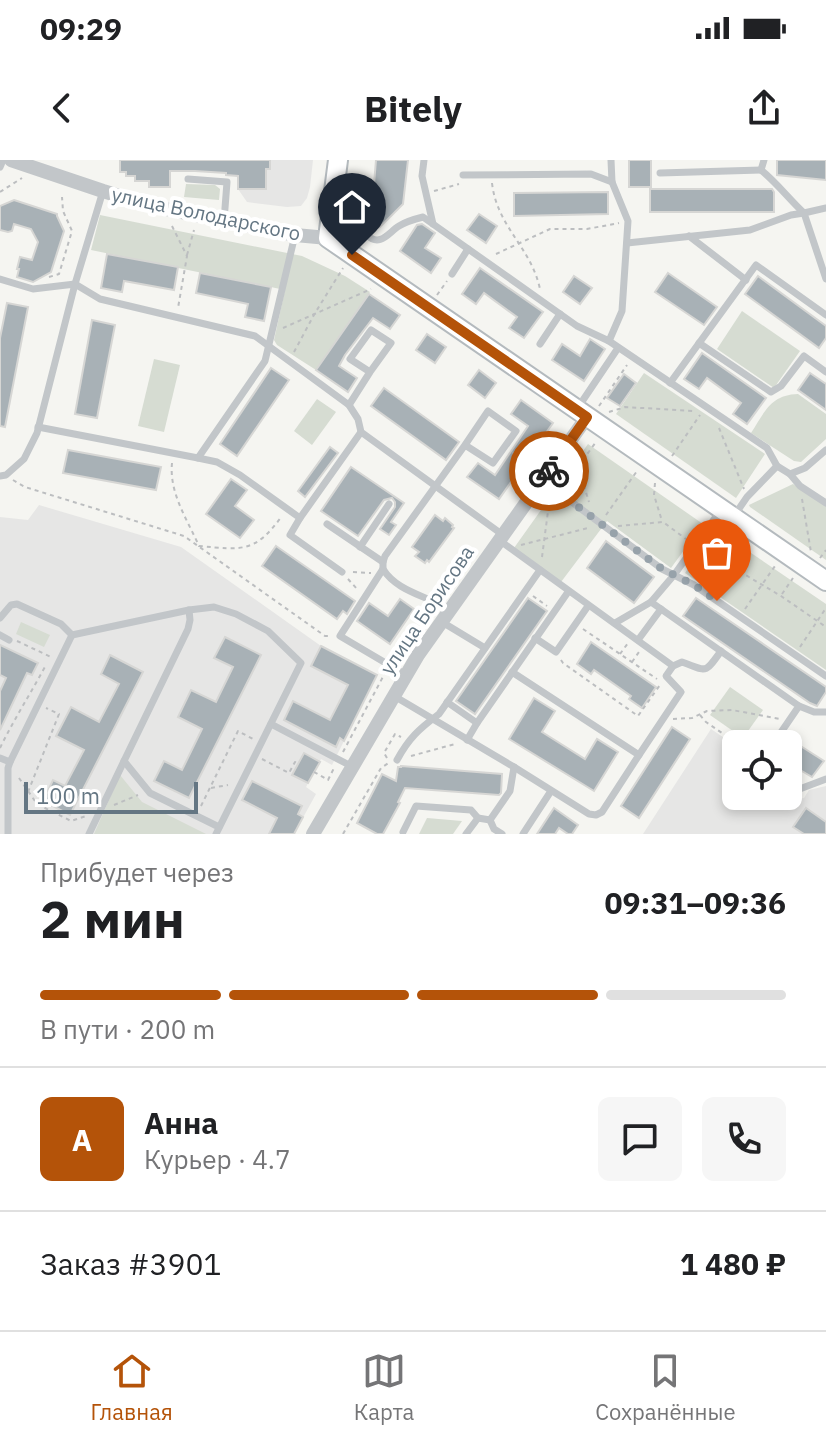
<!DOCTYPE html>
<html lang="ru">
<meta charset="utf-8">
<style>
:root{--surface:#fff;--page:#f6f6f6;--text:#202124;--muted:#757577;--line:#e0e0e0;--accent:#b45309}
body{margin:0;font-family:"IBM Plex Sans",sans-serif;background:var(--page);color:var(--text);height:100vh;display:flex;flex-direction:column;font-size:30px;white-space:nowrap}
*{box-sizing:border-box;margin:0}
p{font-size:26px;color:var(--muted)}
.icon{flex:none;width:44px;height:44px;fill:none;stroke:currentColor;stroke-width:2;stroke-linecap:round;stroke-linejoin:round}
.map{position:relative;height:674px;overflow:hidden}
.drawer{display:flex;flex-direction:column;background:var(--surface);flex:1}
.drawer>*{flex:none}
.controls{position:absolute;left:722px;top:570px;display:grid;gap:16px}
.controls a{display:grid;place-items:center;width:80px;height:80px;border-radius:12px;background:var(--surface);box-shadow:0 4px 12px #0003;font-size:40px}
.scale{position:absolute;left:24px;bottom:20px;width:174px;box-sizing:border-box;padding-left:8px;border:4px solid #647683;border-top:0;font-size:22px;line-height:28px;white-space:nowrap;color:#647683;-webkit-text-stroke:6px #fff;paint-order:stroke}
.pin{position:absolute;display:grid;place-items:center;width:68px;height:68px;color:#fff;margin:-82px -34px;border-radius:50% 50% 50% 0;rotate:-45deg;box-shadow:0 0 8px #0007}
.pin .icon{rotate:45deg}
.courier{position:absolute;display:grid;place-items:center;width:80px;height:80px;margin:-40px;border:6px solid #b45309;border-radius:50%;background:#fff;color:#222;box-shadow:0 2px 10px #0007}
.head em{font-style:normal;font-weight:700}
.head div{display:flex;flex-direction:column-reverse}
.head{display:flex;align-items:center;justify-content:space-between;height:136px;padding:0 40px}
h1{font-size:52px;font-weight:700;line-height:60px}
.bar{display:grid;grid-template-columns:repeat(4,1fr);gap:12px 8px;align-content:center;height:96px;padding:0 40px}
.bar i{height:10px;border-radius:6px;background:var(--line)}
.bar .on{background:var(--accent)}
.bar p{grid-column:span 4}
.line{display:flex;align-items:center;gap:20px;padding:0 40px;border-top:2px solid var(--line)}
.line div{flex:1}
.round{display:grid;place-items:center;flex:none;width:84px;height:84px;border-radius:12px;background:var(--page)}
.status{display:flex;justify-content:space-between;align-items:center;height:56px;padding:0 40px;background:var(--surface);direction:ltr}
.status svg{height:22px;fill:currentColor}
header{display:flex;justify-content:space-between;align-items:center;height:104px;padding:0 40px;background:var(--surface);font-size:36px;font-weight:700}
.menu{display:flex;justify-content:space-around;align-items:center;height:112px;border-top:2px solid var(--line);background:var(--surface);font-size:22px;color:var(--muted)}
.menu a{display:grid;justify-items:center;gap:4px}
.menu .on{color:var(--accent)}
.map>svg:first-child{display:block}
.built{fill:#e6e6e5}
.green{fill:#d6dcd2}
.building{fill:#a8b1b6;stroke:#d6d6d4;stroke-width:2}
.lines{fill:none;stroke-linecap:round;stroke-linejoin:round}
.secondary-casing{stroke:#b4babe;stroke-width:22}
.path{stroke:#bcbec0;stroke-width:2;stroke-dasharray:4 4;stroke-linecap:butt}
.service{stroke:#c2c6c9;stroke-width:7}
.minor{stroke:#c2c6c9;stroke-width:14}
.secondary{stroke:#fff;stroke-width:18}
.done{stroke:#97a2aa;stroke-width:8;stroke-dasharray:0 14.4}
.route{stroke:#b45309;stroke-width:10}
.labels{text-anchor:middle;stroke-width:8;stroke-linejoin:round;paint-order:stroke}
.street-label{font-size:20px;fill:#647683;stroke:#fff}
</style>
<div class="status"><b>09:29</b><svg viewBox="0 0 49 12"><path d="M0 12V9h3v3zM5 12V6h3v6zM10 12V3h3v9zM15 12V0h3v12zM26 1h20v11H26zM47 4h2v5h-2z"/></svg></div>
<header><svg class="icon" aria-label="back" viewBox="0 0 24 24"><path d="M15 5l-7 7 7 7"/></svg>Bitely<svg class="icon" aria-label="share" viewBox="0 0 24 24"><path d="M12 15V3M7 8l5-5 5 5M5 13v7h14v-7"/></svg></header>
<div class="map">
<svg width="826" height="674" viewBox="0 0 826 674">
<rect width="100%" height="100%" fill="#f5f5f1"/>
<g class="built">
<polygon points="270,0 313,0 310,27 307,38 301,46 287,47 247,42 238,29 266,29 266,9 270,9"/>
<polygon points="39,345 181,387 321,486 377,515 332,605 321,599 306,627 316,634 294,674 0,674 0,357 28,360"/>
<polygon points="711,569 736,586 736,636 788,636 792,640 804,638 809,630 826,626 826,674 643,674"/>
</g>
<g class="green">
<polygon points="186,24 215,25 220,29 219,40 184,37"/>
<polygon points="100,55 302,96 345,116 370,132 316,210 277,185 274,180 285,130 91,90"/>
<polygon points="742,151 800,191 774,228 717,189"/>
<polygon points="154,199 180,205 164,272 138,266"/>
<polygon points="644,213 765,294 736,338 616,254"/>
<path d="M798 234 826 254V279L801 302 794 301 751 273C765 252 770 235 798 234Z"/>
<polygon points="317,239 336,252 312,285 294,271"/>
<polygon points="588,284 703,364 671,408 607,361 561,422 514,388"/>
<polygon points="793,324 826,346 826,400 750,347 749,345"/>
<polygon points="716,373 726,376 826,444 826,510 685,413 711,375"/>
<polygon points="21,462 50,475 44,487 16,474"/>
<polygon points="730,527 763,550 743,578 710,555"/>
<polygon points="120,615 142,642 206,674 94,674"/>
<polygon points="427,658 462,661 453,674 419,674"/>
</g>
<g class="building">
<polygon points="120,0 270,0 270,9 266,9 266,29 238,29 238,16 226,15 226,13 195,11 170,11 170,27 149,27 149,21 135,21 135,16 126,16 126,12 120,12"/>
<polygon points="376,0 408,0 403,44 380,67 375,69 370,68 365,58 368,35 373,36"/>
<rect x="629" y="0" width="22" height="27"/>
<polygon points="777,0 826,0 826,20 777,15"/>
<polygon points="650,29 772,29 774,32 774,52 650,52"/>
<polygon points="608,32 608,54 514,56 514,33"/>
<polygon points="14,40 57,54 57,56 64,71 51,112 33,122 17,117 19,109 17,109 20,97 32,100 38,82 31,69 14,64 12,71 8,72 0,70 0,46"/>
<polygon points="479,54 497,66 486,83 467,70"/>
<polygon points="422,64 435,73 425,88 441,98 431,113 400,91 417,65"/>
<polygon points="107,94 178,107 174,130 124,121 122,132 101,128"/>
<polygon points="480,108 543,152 524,178 509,168 517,157 484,133 476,144 462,134"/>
<polygon points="200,113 271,127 264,161 245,157 248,144 196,133"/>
<polygon points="668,113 717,147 704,165 655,132"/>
<polygon points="574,116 592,128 580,144 563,132"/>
<polygon points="758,116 826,166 826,178 819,188 745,134"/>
<polygon points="369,134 400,155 390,169 373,158 345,195 339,206 357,218 348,232 316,210"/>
<polygon points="7,143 28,147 5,267 0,266 0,178"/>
<polygon points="92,160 115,165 97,258 75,254"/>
<polygon points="427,174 446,187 435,203 416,190"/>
<polygon points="590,179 605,189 584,221 552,200 562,184 580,196"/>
<polygon points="702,193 766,238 747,264 733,254 741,243 707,218 699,229 684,219"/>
<polygon points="271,208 289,220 237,296 220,284"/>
<polygon points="479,210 496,223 485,238 468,225"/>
<polygon points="810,213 826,224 826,250 798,230"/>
<polygon points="624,214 636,223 620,246 607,238"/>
<polygon points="384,228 459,282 446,300 371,246"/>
<polygon points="521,240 553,263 499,339 467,317 478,303 495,315 528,266 511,254"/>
<polygon points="330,287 338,293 305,337 298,331"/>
<polygon points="68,290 161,307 156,330 63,313"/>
<polygon points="351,307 404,343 391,362 396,365 389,375 380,369 395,347 395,342 392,338 384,340 358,376 321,351"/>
<polygon points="231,319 247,330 235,346 254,360 240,378 206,354"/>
<polygon points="435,355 443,361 445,358 453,365 452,367 454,368 429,402 427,400 425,403 415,396 419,392 412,387"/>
<polygon points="606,381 654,417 634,443 587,408"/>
<polygon points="276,386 355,441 347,454 343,451 337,459 262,406"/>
<polygon points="528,438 547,451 475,554 456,541"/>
<polygon points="696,438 826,527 826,532 817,546 810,543 683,456"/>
<polygon points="400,439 414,449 390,484 357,461 369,443 388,456"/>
<polygon points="225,477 261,495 189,638 154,621 164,601 182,610 202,569 178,557 191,530 216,542 233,507 214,498"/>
<polygon points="591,482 656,527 642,548 629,539 631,536 594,510 591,514 577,504"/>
<polygon points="0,485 38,503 32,515 27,513 0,570 0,531 6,518 0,515"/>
<polygon points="321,486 377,515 344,581 340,578 336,587 284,560 293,541 330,560 348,525 311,506"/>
<polygon points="110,495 143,512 70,655 43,641 53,620 65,626 84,590 56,576 71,547 99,562 119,524 101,514"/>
<polygon points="534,538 555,551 542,572 585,599 597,579 618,592 594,631 509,579"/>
<polygon points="672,567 690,579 639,658 621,646"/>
<polygon points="788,578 824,601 812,617 795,607 788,617"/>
<polygon points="304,593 320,602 308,623 292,615"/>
<polygon points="401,606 502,614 501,633 499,635 405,628 398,642 400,643 383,674 377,674 357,663 382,614 396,621 398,607 401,607"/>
<polygon points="252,621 302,646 298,654 303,657 294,674 269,674 277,658 242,640"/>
<polygon points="554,648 578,665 572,674 568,674 559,668 555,674 537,674"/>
<polygon points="806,648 826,662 826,674 804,674 793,667"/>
</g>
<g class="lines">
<g class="secondary-casing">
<polyline id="secondary" points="338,0 328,78 826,421"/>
</g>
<g class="path">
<path d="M492 23C497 67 531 87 540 129"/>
<polyline points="434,31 459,24"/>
<polyline points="0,32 22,18"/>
<polyline points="172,66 187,96 178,148"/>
<polyline points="496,94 550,69 587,69 619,63"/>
<polyline points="187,95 194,70"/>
<polyline points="49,117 59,114 72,71 63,51 62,37"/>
<polyline points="437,135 447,121"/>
<polyline points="283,168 371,129"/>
<polyline points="294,192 315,153 343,108"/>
<polyline points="599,246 627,205"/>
<polyline points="609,252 625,247 694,251"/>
<polyline points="719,268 744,329"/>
<polyline points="512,292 533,307"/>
<polyline points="672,296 700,255"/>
<path d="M172 303C169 333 187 359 199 386 243 390 255 393 282 356"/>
<polyline points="579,310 589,342"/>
<polyline points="13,320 25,327 184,376 325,476 329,476"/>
<polyline points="655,323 654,335 662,361"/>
<polyline points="564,326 596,282"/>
<polyline points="802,339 811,392"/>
<polyline points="606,355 637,311"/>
<polyline points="618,366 663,362 686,379"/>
<polyline points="521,385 588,368"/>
<polyline points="705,391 781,436 826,467"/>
<polyline points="542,397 550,336"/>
<polyline points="820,398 826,390"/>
<polyline points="353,412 371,413"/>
<polyline points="348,419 357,429"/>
<polyline points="782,434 793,418"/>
<polyline points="533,436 547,446"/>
<polyline points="745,449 775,406"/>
<polyline points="583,469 657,519"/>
<polyline points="17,481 51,497"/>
<polyline points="800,487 826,448"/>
<polyline points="620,494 628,483"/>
<polyline points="561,500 563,503 638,556 660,525"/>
<polyline points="632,502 639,492"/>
<polyline points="700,555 706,562 738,584"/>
<polyline points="673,559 692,558 707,551 732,550 780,559"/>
<path d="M0 588C14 559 31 533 46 505"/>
<polyline points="343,592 385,513"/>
<polyline points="411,596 455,584"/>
<polyline points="387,598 384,593 395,574 401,577"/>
<polyline points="262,599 289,613 295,602 298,604"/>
<polyline points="314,612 328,620 334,608"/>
<polyline points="19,618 37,644 71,661 86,656"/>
<polyline points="211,628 228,625"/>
<polyline points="28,632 59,554 46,548"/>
<polyline points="114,645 138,635"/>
<polyline points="201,646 238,571 253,579"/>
<polyline points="343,674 381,608 390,602"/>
</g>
<g class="service">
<polyline points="424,0 422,16 433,64"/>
<path d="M764 0 761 10C777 23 789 39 804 53"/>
<polyline points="0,7 3,0"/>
<polyline points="660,13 761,10"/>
<polyline points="463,15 591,14 612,22"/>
<polyline points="188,19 227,22 224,61"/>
<polyline points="103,31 75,124 100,139 255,176 349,245 358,259 361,272 503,375"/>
<path d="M352 47C359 56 359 67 367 75 380 88 389 72 399 66 407 61 415 59 423 57L577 166 609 181 767 288 777 306 790 314 800 326 826 343"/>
<polyline points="826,48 804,53 826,119"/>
<polyline points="689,76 746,120"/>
<polyline points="627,83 750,70 791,55 804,53"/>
<polyline points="452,114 468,89"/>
<polyline points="0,119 33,129 75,124 37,273 24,299 6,315 0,316"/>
<polyline points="609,181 622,151 628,61 612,22 611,0"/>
<polyline points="699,183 771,232 781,226 804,196 826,212"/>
<polyline points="540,184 560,154"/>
<polyline points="670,223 756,105 826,155"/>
<polyline points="349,245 370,212 350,199 371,170 391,183 370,212"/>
<polyline points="577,249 618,188"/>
<polyline points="38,267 198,298 265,201 295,75"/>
<polyline points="198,298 217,302 240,315 300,358 290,375 342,412"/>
<polyline points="790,314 805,308 826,290"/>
<polyline points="542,320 662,409 694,425 826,516"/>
<polyline points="734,356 747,337 777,306"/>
<polyline points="300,358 361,272"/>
<polyline points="327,364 383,402"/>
<polyline points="499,380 673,506"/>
<polyline points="360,387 389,344"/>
<path d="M383 409C397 432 429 436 449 450"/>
<polyline points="651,442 799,546 773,584"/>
<polyline points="189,450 190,460 188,469 124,601 150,633 219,667"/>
<polyline points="0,458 11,445 17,444 61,464 72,475 10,602 0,598"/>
<polyline points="442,462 485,488"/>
<polyline points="615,463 651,442 674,415 720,351"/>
<polyline points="0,475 9,480"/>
<polyline points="72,475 189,450 214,447 236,454 268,471 301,503 216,674"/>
<polyline points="535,478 556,492 588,446"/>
<polyline points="638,480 661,449"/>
<polyline points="406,515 340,476 383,409 383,402 385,396 465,285 493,303 516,271 488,251 465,285"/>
<polyline points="394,536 514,607 589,654 596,655 602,652 639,595 512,512"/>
<polyline points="447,542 477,563"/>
<polyline points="799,546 814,552 826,552"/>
<polyline points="271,564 353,607"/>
<polyline points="467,580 477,563 568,432"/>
<path d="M639 595 681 532 666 516 673 506 682 502C707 511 704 515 721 491"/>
<path d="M397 600C409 578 419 569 439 554L540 410"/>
<polyline points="788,624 797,630 826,619"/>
<polyline points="490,660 494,669 502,674"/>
<polyline points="403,672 416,646 471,650 478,658 490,660 510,631 514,607"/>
<polyline points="8,674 8,608 10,602"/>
<polyline points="89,674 124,601"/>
<polyline points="466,674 478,658"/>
<polyline points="523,674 551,631"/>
</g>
<g class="minor">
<polyline points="11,0 103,31 151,46 295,75 328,78"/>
<polyline points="313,674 418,495 587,257"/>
</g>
<use href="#secondary" class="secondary"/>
</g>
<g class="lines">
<polyline class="done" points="549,311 542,320 662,409 694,425 717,441"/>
<polyline class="route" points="352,95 587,257 549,311"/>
</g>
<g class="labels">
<g class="street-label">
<text transform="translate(206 54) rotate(12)" y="7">улица Володарского</text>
<text transform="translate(427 450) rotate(-56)" y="7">улица Борисова</text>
</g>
</g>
</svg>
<div class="controls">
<a><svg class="icon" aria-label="locate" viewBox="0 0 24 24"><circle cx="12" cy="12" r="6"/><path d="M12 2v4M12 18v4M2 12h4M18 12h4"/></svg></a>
</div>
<div class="scale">100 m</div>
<div class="pin" style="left:717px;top:441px;background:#ea580c"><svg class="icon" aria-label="bag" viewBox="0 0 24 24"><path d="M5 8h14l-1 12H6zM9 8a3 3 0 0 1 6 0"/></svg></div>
<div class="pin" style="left:352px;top:95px;background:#1f2937"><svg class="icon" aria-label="home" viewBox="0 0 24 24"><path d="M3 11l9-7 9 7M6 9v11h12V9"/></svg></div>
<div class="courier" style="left:549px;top:311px"><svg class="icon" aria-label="bike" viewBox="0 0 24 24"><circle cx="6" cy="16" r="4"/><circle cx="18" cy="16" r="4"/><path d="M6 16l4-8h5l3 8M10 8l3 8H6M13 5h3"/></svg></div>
</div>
<section class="drawer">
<div class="head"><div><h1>2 мин</h1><p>Прибудет через</p></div><em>09:31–09:36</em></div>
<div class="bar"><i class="on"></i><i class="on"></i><i class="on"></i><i></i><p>В пути · 200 m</p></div>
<div class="line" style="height:144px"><b class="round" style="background:var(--accent);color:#fff">А</b><div><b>Анна</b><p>Курьер · 4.7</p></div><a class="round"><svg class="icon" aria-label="chat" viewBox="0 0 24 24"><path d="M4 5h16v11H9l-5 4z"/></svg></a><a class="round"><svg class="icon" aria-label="phone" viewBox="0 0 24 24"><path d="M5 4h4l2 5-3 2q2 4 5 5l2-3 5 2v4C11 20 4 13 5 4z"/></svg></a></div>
<div class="line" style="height:104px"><div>Заказ #3901</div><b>1 480 ₽</b></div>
</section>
<nav class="menu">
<a class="on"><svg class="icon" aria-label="home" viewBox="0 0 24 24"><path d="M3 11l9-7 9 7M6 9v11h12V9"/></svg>Главная</a>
<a><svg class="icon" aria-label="map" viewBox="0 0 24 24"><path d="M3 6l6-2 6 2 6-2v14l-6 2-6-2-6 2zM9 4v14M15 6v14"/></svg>Карта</a>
<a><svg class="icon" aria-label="saved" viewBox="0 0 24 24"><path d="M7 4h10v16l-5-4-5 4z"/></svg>Сохранённые</a>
</nav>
